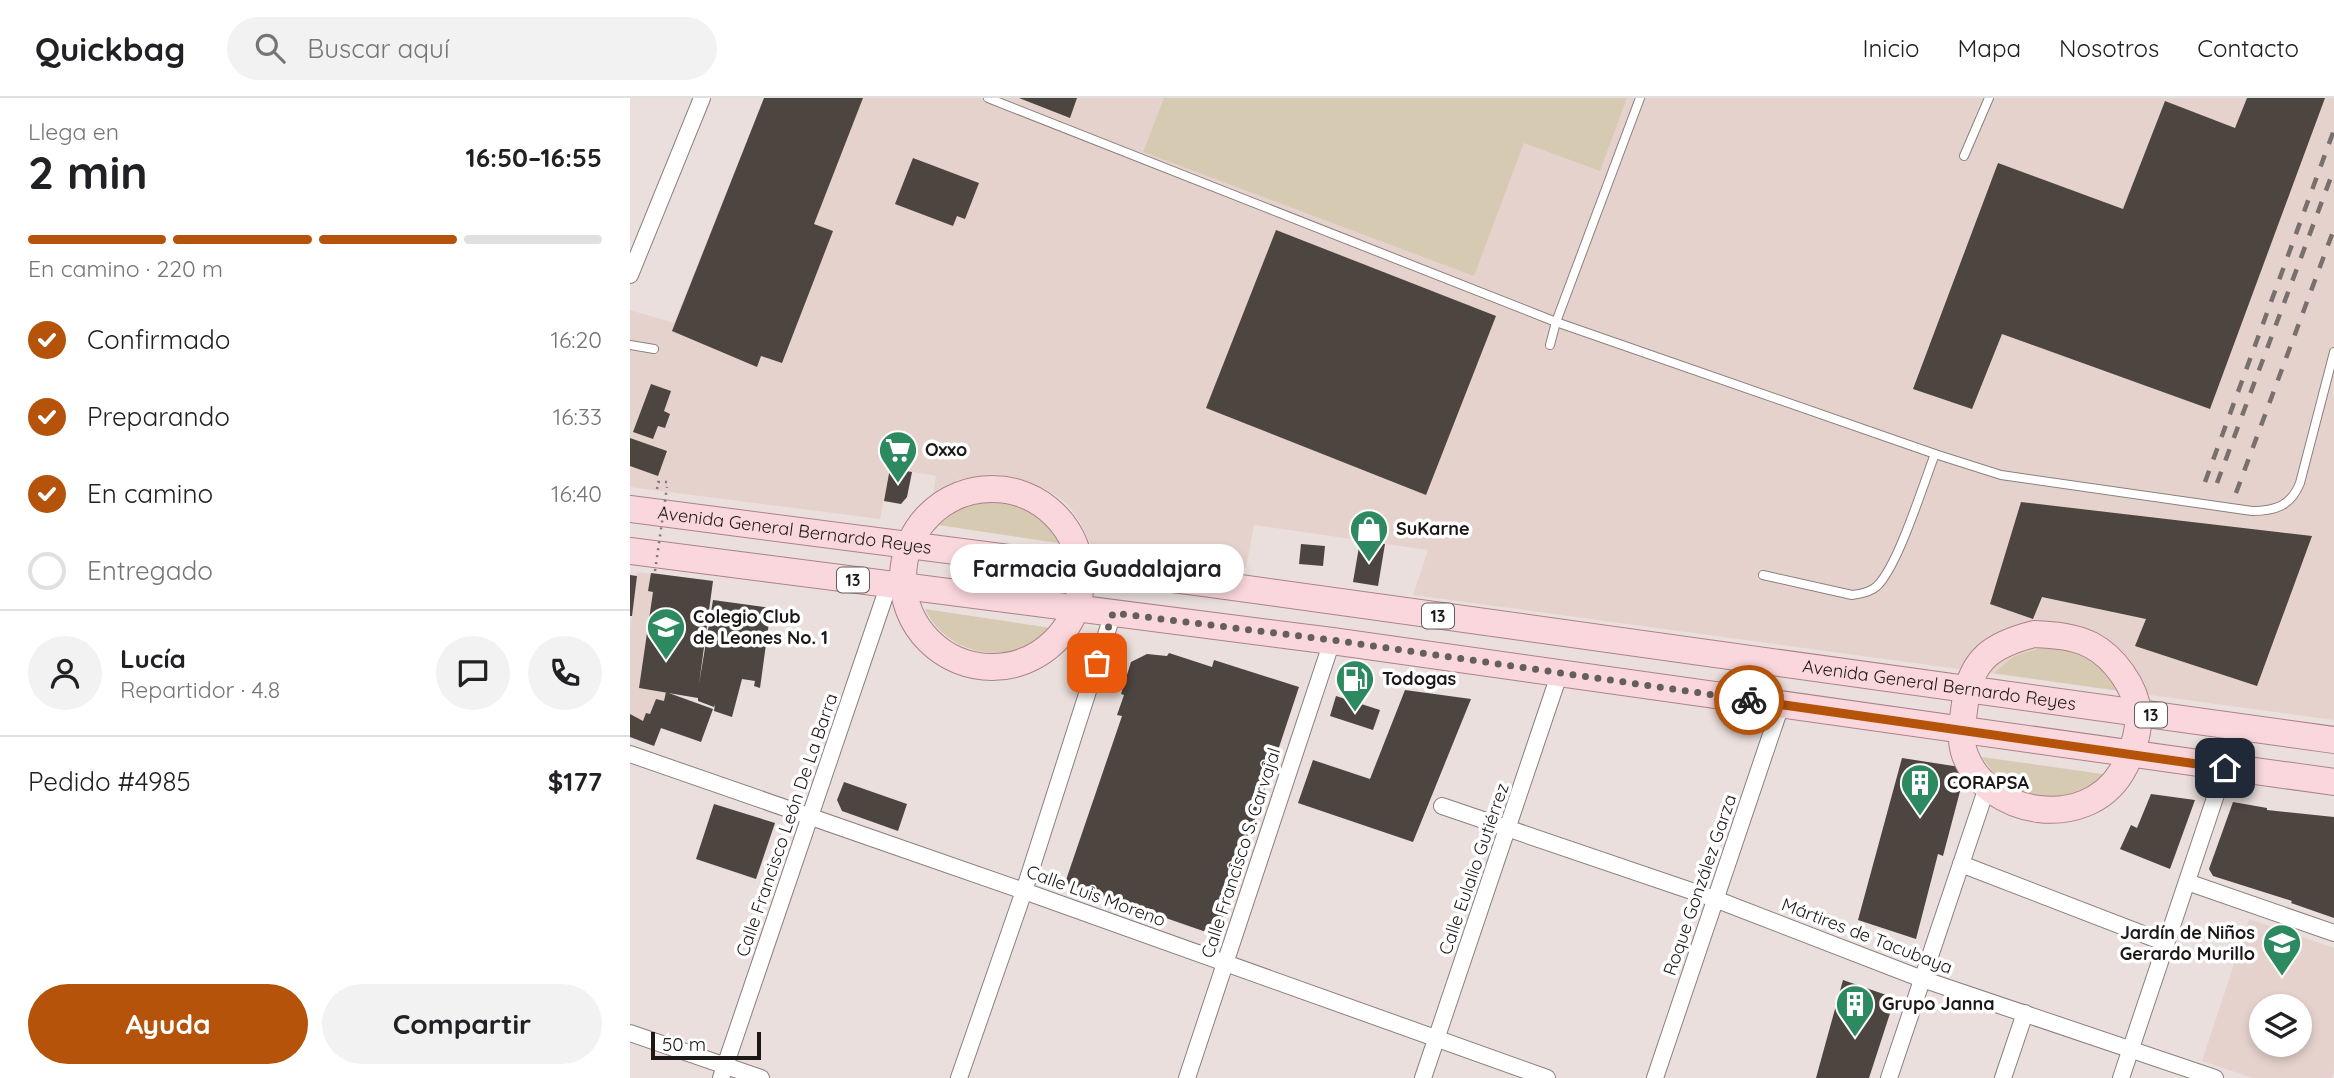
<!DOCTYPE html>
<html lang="es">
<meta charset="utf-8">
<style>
:root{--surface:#fff;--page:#f2f2f2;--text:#202124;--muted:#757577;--line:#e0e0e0;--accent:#b45309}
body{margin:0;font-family:Quicksand,sans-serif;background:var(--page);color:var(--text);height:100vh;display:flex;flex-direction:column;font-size:26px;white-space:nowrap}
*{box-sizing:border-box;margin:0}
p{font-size:23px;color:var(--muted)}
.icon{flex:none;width:38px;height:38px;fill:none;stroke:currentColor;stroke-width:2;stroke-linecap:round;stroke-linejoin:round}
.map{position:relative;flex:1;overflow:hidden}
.panel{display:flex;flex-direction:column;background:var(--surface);width:630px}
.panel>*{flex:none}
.controls{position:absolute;left:1619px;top:896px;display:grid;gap:14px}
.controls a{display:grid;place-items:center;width:63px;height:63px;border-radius:50%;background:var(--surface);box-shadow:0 4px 10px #0003;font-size:35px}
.scale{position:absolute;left:21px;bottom:18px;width:110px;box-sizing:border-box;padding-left:7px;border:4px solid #1c1818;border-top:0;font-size:19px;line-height:24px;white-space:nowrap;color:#1c1818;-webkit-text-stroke:5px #fff;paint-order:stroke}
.pin{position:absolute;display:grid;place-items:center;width:60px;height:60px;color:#fff;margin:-30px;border-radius:14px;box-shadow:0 4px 10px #0006}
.courier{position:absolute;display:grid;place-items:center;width:70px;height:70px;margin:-35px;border:5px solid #b45309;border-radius:50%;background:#fff;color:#222;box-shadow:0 2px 9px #0007}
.bubble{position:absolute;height:49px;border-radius:24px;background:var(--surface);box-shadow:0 4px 10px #0003;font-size:23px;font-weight:800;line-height:49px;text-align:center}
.headline em{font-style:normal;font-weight:800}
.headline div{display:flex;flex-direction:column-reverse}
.headline{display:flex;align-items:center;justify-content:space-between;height:119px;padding:0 28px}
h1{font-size:46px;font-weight:800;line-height:52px}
.bar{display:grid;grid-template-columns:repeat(4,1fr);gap:10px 7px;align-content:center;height:84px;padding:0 28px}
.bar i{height:9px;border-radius:5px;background:var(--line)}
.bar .selected{background:var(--accent)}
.bar p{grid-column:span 4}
.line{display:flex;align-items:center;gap:18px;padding:0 28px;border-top:2px solid var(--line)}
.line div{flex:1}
.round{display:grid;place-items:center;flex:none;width:74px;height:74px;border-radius:37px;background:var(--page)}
ol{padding:0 28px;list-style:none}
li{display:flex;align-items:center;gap:21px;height:77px}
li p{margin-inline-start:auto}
li .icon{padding:7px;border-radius:50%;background:var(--accent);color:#fff;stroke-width:4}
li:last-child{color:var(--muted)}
li i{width:38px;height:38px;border:4px solid var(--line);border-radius:50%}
.button{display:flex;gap:14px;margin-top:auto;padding:14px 28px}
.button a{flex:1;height:80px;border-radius:42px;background:var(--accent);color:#fff;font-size:28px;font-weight:800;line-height:80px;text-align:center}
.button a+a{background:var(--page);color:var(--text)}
header{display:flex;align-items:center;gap:42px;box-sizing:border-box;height:98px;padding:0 35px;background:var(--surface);border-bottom:2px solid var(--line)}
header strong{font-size:33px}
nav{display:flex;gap:38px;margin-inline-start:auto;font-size:24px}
.search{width:490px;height:63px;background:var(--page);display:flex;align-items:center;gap:18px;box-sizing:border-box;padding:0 24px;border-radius:38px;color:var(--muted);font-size:26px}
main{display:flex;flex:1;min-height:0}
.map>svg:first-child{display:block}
.built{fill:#e6d2cd;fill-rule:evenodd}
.green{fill:#d7cab2}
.building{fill:#4c4540}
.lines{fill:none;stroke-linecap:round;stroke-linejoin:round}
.lane-casing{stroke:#8a807e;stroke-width:10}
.street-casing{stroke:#8a807e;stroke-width:18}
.primary-casing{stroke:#aa8388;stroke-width:28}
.path{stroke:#7e7776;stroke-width:2.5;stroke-dasharray:2 5;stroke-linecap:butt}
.lane{stroke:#fff;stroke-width:8}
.street{stroke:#fff;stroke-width:16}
.primary{stroke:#fad7dc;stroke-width:26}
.rail{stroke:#77706f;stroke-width:4.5;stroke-dasharray:12 12;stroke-linecap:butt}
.path-bridge{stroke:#7e7776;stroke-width:2.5;stroke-dasharray:2 5;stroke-linecap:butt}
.done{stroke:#645e5d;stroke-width:7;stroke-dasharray:0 12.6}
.route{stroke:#b45309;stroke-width:9}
.labels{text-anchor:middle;stroke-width:7;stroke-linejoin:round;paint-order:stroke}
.shield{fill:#fff;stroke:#605d5d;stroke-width:2}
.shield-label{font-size:16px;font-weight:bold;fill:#1c1818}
.poi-label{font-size:18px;font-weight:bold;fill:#1c1818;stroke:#fff;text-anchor:start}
.street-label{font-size:18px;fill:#1c1818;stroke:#fff}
</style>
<header>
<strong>Quickbag</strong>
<div class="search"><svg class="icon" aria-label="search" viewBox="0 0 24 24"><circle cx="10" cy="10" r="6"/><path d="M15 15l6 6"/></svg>Buscar aquí</div>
<nav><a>Inicio</a><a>Mapa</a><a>Nosotros</a><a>Contacto</a></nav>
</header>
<main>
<section class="panel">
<div class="headline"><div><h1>2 min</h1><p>Llega en</p></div><em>16:50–16:55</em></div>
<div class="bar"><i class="selected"></i><i class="selected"></i><i class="selected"></i><i></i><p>En camino · 220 m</p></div>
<ol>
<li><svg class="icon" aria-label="check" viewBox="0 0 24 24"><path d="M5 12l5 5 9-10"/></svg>Confirmado<p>16:20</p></li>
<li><svg class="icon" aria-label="check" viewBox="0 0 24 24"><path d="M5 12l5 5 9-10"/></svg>Preparando<p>16:33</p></li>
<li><svg class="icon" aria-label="check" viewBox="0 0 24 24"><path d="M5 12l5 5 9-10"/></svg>En camino<p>16:40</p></li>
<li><i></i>Entregado</li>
</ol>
<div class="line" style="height:126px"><a class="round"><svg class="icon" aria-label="person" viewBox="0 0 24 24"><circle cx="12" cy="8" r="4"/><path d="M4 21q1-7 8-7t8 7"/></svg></a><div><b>Lucía</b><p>Repartidor · 4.8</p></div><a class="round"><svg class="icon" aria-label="chat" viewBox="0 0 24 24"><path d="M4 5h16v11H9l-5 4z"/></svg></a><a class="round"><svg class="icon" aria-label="phone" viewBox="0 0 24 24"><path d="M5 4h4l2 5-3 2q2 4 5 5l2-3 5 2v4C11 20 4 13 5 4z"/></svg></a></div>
<div class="line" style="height:91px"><div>Pedido #4985</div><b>$177</b></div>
<div class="button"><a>Ayuda</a><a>Compartir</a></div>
</section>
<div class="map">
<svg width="1704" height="980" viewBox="0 0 1704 980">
<rect width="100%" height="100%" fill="#eadfdc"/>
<g class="built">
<polygon points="134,0 1704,0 1704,622 783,497 798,452 624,427 616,470 464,454 450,424 439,408 427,398 413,390 382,379 363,376 330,381 303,395 306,378 260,370 250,421 0,389 0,212 44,225"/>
<polygon points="7,474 83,483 67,600 36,595 31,630 24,648 0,639 0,532"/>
<path d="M1619 821 1704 850V973L1702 980H1623L1572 963ZM1631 908H1670V947H1631Z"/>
</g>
<g class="green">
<polygon points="534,0 997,0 970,73 894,45 844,178 513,54"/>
<path d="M354 403C388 400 419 414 434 446L308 427 328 412Z"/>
<path d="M295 511 421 530C385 570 318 560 295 511Z"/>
<path d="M1410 550C1449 547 1469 563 1490 593L1364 575 1383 559Z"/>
<polygon points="1352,659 1479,677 1435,702 1389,695 1366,679"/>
</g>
<g class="building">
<polygon points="134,0 233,0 184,126 203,133 152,265 131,258 127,269 42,233"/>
<polygon points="389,0 447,0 440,20"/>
<polygon points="1617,0 1695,0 1580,311 1372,236 1342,311 1283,291 1368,65 1493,111 1535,3 1605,30"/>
<polygon points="283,60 349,85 335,121 327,118 323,128 265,106"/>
<polygon points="646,132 866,218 796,397 576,310"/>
<polygon points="21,286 41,293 34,313 40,316 35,330 28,328 23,341 3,334"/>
<polygon points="0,340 37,353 28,378 0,368"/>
<polygon points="260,370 282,374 277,399 271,406 254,403"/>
<polygon points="1391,404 1682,438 1627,588 1505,548 1516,521 1412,499 1403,521 1360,506"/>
<polygon points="730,443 755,446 748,488 723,484"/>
<polygon points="671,446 695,448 693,468 669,466"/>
<polygon points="21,475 83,483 69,586 83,502 141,510 130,590 124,588 125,583 112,581 102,619 84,613 85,606 84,609 68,603 68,600 9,590 23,494 18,493"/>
<polygon points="0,477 7,478 2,518 0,518"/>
<polygon points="539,555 582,569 584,562 669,589 589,830 579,835 435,785 492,618 487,617 494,597 491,596 501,564 517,556 537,558"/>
<polygon points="775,592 841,601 783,744 668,705 683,662 740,681"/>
<polygon points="36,594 83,611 71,644 31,630 24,648 0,639 0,616 13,623 16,615 20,616 26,601 34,603"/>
<polygon points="706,598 750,612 743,632 700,618"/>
<polygon points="1272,660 1330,669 1333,682 1313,758 1308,756 1286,841 1228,822"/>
<polygon points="214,684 277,706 268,733 212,713 207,702"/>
<polygon points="1521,696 1565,702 1540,771 1490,751 1501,727 1507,730"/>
<polygon points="1603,704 1637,710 1637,712 1704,719 1704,820 1661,805 1662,803 1583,778 1579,771"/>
<polygon points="84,706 145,725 126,781 66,761"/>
<polygon points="1213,882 1265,900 1239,980 1186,980"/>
</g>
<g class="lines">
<g class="lane-casing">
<g id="lane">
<polyline points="358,0 926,224 1305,356"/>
<polyline points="1334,58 1359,0"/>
<polyline points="0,247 24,251"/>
<polyline points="920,247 926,224 1010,0"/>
<path d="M1133 477 1222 497C1231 496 1241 494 1247 488 1268 468 1293 387 1305 356L1371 377 1622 413C1645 413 1661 408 1670 385L1704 254"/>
</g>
</g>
<g class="street-casing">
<g id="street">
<polyline points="0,177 72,0"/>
<polyline points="0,656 394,793 917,980"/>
<polyline points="812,708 1085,801 1292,881 1585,980"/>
<polyline points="1331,766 1536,845"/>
<polyline points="1557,784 1704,835"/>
<polyline points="0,935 131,980"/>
<polyline points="91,980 259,486"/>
<polyline points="329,980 394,793 483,515"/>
<polyline points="557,980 702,543"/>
<polyline points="793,980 930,574"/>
<polyline points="1025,980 1151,607"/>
<polyline points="1259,980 1357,689"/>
<polyline points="1373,980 1395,915"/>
<polyline points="1491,980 1595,670"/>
</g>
</g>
<g class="primary-casing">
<g id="primary">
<circle cx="362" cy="480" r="89"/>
<path id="s1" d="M0 411 574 485 1704 642"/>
<polyline points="0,453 702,543 1704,684"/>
<path d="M1404 536C1424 537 1443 538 1461 547 1484 559 1506 589 1508 615 1510 634 1501 659 1491 675 1455 733 1359 719 1335 657 1329 641 1333 621 1335 605 1341 560 1364 546 1404 536Z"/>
</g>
</g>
<polyline class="path" points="27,391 28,384 37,384 37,389"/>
<use href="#lane" class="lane"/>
<use href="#street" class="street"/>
<use href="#primary" class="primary"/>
<g class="rail">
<polyline points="1575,384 1704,32"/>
<polyline points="1587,385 1704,71"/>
<polyline points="1606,395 1704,131"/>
</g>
<polyline class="path-bridge" points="25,473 37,389"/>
</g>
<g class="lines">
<polyline class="done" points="467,565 483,515 702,542 1119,602"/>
<polyline class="route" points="1119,602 1595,670"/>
</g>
<defs>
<g id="supermarket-pin" transform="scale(2.0125)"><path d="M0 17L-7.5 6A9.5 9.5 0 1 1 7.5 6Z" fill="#2c8960" stroke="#fff"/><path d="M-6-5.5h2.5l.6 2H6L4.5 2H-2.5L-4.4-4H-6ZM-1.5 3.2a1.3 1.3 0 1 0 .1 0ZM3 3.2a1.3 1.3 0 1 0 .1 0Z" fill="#fff"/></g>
<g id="shop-pin" transform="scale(2.0125)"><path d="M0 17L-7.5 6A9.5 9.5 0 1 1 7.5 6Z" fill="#2c8960" stroke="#fff"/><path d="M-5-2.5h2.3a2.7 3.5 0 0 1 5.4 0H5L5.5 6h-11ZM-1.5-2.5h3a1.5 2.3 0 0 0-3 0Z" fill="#fff"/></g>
<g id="school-pin" transform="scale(2.0125)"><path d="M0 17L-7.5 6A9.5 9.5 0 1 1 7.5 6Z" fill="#2c8960" stroke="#fff"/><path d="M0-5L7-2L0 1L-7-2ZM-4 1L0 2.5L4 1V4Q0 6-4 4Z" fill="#fff"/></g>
<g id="fuel-pin" transform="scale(2.0125)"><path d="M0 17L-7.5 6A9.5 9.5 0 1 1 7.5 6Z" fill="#2c8960" stroke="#fff"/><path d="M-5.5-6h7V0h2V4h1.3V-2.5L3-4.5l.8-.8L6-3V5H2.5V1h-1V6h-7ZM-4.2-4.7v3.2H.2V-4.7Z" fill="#fff"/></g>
<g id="building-pin" transform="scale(2.0125)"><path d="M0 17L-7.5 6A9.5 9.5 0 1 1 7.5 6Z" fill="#2c8960" stroke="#fff"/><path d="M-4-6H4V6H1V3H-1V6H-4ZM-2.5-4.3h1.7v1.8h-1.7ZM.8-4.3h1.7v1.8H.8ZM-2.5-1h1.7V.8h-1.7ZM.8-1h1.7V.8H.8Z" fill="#fff"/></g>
</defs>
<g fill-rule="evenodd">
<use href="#supermarket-pin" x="268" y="352"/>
<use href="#shop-pin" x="739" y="431"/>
<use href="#school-pin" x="36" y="529"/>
<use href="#fuel-pin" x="725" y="581"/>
<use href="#building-pin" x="1290" y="685"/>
<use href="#school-pin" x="1652" y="845"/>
<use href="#building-pin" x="1225" y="906"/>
</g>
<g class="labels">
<g class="shield">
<rect x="207" y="469.5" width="32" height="25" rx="5"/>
<rect x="792" y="505.5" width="32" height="25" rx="5"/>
<rect x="1505" y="604.5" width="32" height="25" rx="5"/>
</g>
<g class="shield-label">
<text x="223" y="488">13</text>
<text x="808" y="524">13</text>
<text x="1521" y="623">13</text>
</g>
<g class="poi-label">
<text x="295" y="358">Oxxo</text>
<text x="766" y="437">SuKarne</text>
<text x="63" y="525">Colegio Club<tspan x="63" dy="21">de Leones No. 1</tspan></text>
<text x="752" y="587">Todogas</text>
<text x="1317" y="691">CORAPSA</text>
<text x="1625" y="841" text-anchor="end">Jardín de Niños<tspan x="1625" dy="21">Gerardo Murillo</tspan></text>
<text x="1252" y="912">Grupo Janna</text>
</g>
<g class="street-label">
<text dy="6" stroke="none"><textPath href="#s1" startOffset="166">Avenida General Bernardo Reyes</textPath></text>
<text dy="6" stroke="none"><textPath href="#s1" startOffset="1321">Avenida General Bernardo Reyes</textPath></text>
<text transform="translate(157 727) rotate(-71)" y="6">Calle Francisco León De La Barra</text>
<text transform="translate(611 755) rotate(-72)" y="6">Calle Francisco S. Carvajal</text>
<text transform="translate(844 771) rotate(-71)" y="6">Calle Eulalio Gutiérrez</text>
<text transform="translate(1070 787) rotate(-71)" y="6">Roque González Garza</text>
<text transform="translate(466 798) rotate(20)" y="6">Calle Luis Moreno</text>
<text transform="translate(1237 838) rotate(21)" y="6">Mártires de Tacubaya</text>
</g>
</g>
</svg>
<div class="controls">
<a><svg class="icon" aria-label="layers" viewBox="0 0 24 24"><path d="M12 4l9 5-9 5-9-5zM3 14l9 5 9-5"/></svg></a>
</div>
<div class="scale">50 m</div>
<div class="pin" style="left:467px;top:565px;background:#ea580c"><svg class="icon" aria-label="bag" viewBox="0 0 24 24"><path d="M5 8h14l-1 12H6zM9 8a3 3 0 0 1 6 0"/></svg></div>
<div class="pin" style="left:1595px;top:670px;background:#1f2937"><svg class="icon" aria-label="home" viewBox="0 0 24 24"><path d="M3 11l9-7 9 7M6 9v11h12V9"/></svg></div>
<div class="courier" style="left:1119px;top:602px"><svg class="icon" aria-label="bike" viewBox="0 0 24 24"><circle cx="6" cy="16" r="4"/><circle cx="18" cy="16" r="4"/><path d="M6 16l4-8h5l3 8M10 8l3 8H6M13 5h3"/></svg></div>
<div class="bubble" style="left:320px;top:446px;width:294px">Farmacia Guadalajara</div>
</div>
</main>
